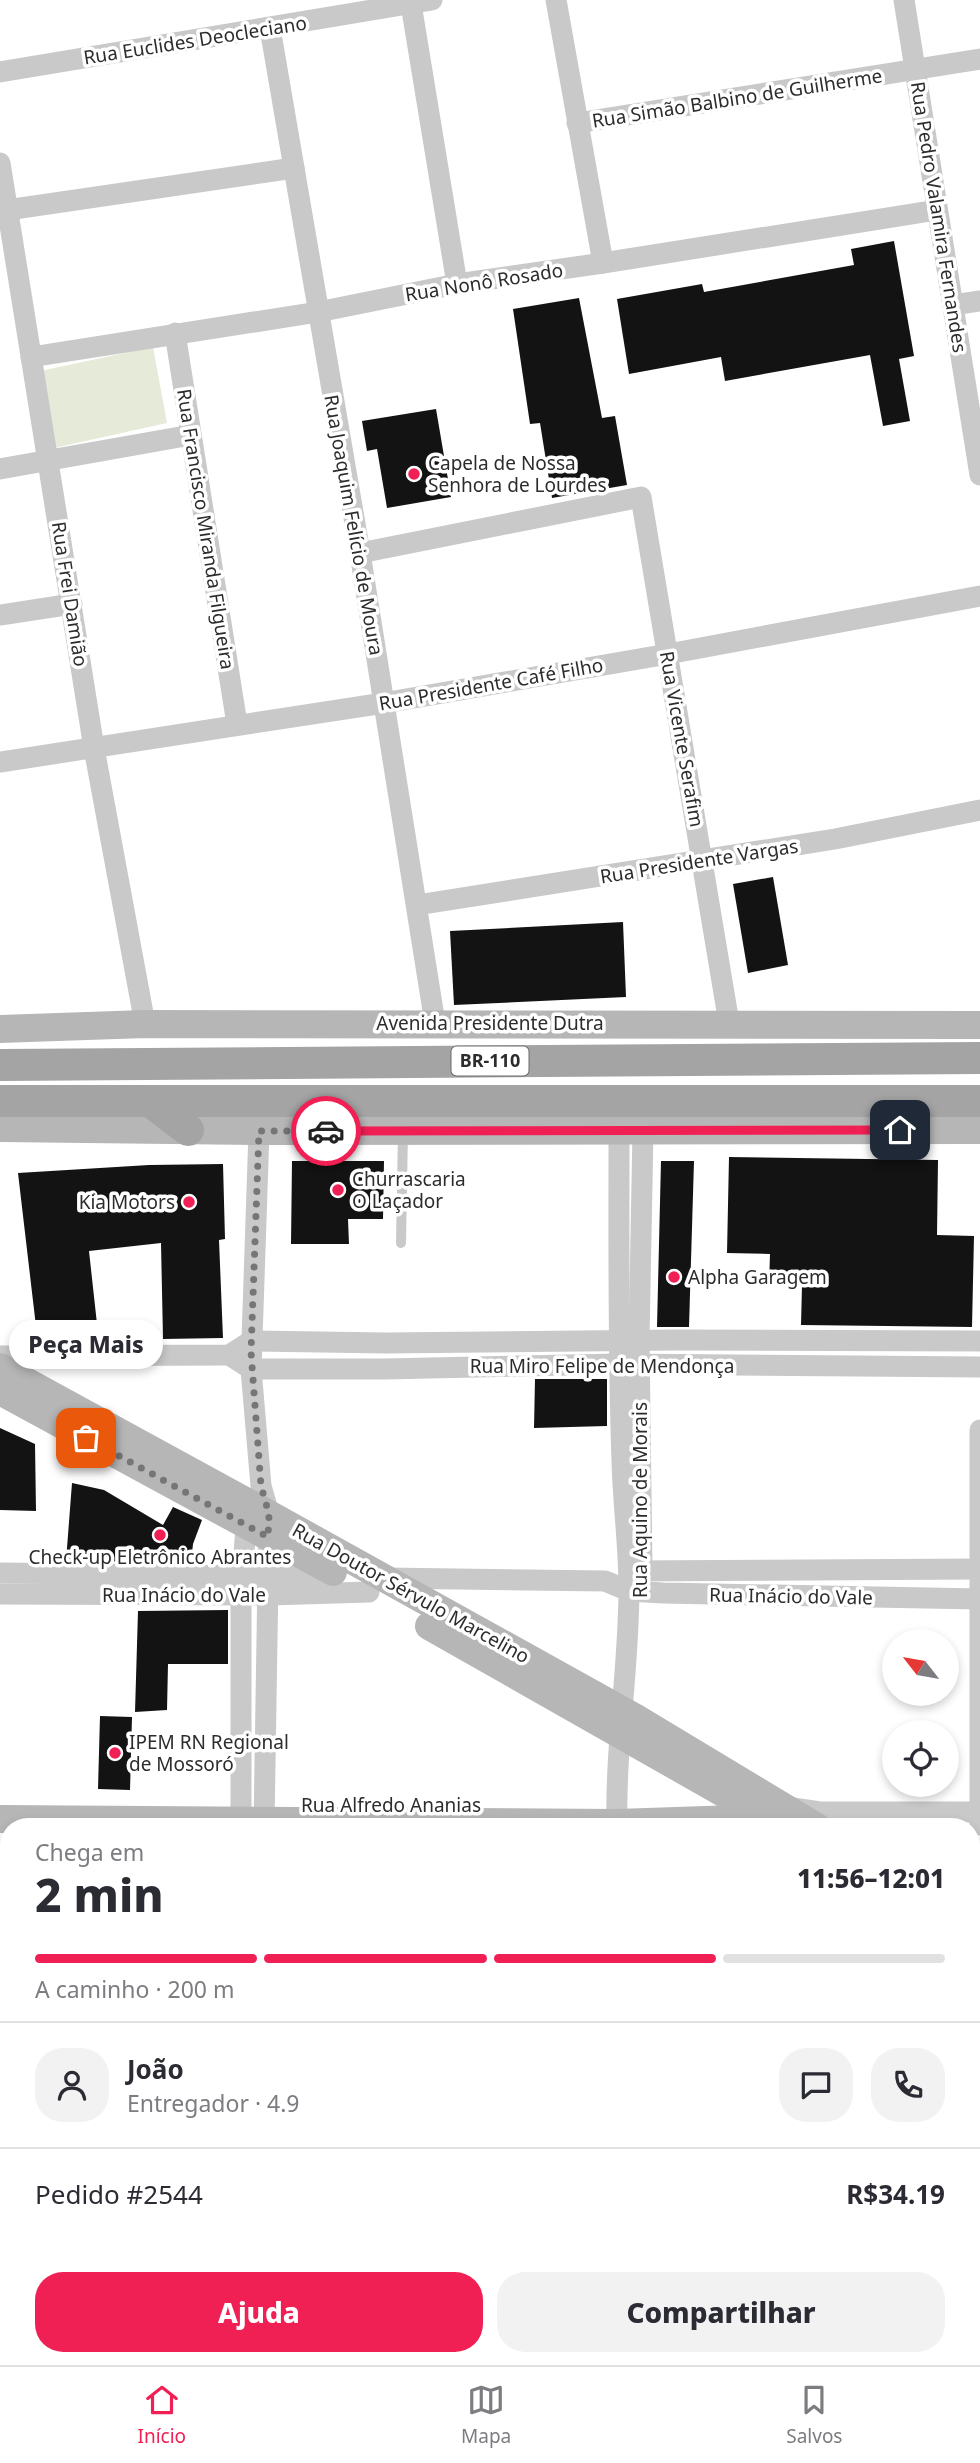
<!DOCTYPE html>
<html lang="pt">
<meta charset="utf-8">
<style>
:root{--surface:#fff;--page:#f2f2f3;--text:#2b2b33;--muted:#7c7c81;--line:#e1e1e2;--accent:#f12054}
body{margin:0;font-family:"Noto Sans",sans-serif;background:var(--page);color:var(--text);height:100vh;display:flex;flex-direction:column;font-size:26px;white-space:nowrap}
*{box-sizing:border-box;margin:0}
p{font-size:23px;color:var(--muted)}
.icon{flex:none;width:38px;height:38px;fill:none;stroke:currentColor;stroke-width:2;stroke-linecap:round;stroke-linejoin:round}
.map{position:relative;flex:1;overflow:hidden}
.panel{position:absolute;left:0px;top:1818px;width:980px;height:548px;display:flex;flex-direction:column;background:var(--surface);border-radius:28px 28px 0 0;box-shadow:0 4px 10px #0003}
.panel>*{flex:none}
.needle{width:46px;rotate:301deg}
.fabs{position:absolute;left:882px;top:1629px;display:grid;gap:14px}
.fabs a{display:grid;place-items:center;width:77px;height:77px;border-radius:50%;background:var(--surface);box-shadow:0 4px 10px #0003;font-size:35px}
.pin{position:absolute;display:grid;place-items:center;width:60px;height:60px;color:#fff;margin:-30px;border-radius:14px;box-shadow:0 4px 10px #0006}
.courier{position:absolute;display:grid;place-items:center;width:70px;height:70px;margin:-35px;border:5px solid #f12054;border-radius:50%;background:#fff;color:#222;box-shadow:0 2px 9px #0007}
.bubble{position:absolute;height:49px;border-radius:24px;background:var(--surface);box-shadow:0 4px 10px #0003;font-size:23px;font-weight:800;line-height:49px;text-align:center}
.overview em{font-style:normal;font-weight:800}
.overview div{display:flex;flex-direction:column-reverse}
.overview{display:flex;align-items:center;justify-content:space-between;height:119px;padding:0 35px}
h1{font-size:46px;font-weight:800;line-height:52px}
.bar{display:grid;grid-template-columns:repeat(4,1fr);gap:10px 7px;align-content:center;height:84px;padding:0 35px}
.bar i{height:9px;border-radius:5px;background:var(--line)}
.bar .selected{background:var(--accent)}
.bar p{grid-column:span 4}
.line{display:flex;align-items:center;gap:18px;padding:0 35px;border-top:2px solid var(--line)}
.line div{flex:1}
.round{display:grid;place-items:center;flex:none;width:74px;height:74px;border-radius:28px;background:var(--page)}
.primary-button{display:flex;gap:14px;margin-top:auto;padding:14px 35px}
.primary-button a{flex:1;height:80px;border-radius:28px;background:var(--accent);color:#fff;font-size:28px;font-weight:800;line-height:80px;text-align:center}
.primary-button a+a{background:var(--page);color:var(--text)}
.menu{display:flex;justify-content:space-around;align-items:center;height:98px;border-top:2px solid var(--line);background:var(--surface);font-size:19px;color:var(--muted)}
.menu a{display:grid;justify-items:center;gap:4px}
.menu .selected{color:var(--accent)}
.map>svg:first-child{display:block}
.green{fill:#e5ebd8}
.building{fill:#131313}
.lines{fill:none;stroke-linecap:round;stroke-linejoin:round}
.lane{stroke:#c9c9c9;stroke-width:10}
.street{stroke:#c9c9c9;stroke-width:21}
.secondary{stroke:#b6b6b6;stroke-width:28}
.primary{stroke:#a4a4a4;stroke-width:32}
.done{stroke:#767676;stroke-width:7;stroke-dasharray:0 12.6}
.route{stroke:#f12054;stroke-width:9}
.poi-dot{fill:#f12054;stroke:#fff;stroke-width:2.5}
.labels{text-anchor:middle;stroke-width:7;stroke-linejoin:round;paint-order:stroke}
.shield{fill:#fff;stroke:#6b6b6b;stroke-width:2}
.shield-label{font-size:18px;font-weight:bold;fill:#2c2c2c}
.street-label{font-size:19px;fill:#2c2c2c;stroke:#fff}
.poi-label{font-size:19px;fill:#2c2c2c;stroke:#fff;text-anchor:start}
</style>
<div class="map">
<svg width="980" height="2365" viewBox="0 0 980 2365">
<rect width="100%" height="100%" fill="#fff"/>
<polygon class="green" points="153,347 167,423 54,448 40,371"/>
<g class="building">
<polygon points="894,241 914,356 899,359 910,421 883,426 870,355 725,381 721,357 629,374 617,299 702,284 704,292 854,265 851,249"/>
<polygon points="579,298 602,418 615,416 627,485 552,498 540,423 530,424 513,309"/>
<polygon points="436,409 451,497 387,508 377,449 367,451 362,421"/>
<polygon points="773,877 788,965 748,973 733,884"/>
<polygon points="623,922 626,997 454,1005 450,931"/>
<polygon points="729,1157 938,1160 937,1235 974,1236 972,1327 801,1325 802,1285 769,1285 770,1254 727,1253"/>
<polygon points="292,1161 384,1161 383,1219 348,1219 349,1244 291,1244"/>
<polygon points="661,1161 694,1161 689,1327 657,1327"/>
<polygon points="223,1164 225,1239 219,1240 223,1338 163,1339 161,1243 89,1251 98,1333 37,1335 18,1173 149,1165"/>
<polygon points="535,1379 607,1379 607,1426 534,1428"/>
<polygon points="0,1428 35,1444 36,1511 0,1510"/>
<polygon points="72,1483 104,1490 163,1525 173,1507 202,1520 193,1544 191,1562 66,1561"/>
<polygon points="228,1610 228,1664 168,1664 167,1710 135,1712 138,1611"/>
<polygon points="100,1716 132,1717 130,1790 98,1789"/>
</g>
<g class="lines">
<polyline class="lane" points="401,1243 403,1131"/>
<g class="street">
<polyline points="556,0 603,263"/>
<polyline points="904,0 980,475"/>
<polyline points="411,4 457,284"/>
<polyline points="270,28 360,553 435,1023"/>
<polyline points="0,72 432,0"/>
<polyline points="577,123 980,59"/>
<polyline points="0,163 94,748 145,1024"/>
<polyline points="7,210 294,168"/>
<polyline points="953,305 980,301"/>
<polyline points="175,333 237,724"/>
<polyline points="31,357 318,312 457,284 603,263 937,210"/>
<polyline points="0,469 191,435"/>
<polyline points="360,553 641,497 729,1023"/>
<polyline points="0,615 72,604"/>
<polyline points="0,762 384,703 668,654 980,596"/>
<polyline points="417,905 835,839 980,810"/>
<polyline points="259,1131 251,1369 261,1486 269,1514 264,1827"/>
<polyline points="229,1355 251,1369 385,1369 619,1364 980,1367"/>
<polyline points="0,1356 229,1355 251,1341 386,1343 676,1340 980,1341"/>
<polyline points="980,1430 980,1825"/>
<polyline points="642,1568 639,1340 643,1131"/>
<polyline points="629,1571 980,1569"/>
<polyline points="0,1573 269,1576 334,1572"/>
<polyline points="386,1578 605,1581 629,1591 663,1593 980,1599"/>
<polyline points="0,1594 269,1595 369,1592"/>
<polyline points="793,1808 820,1812 980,1812"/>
<polyline points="241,1827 241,1595 247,1512"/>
<path d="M617 1827C615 1747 629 1668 629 1588 629 1546 623 1503 622 1461 618 1351 619 1241 619 1131"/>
<polyline points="0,2032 9,2033"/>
<polyline points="971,2048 980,2044"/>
<polyline points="0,2057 9,2058"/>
<polyline points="971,2262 980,2281"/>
<polyline points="0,2271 9,2271"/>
<polyline points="222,2357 226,2365"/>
<polyline points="622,2357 625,2365"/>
<polyline points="249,2365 267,2357"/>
<polyline points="723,2365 741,2357"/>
</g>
<g class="secondary">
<polyline points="0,1029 145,1024 980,1025"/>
<polyline points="0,1128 259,1131 980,1130"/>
<polyline points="0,1367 258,1508 636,1718 817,1827"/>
<polyline points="0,1391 333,1572"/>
<polyline points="429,1626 753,1810"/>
<polyline points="0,1819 617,1823 767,1818"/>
<polyline points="971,1918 980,1923"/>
<polyline points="971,1940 980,1945"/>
</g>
<g class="primary">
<polyline points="0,1065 980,1058"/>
<polyline points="0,1101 980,1101"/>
<polyline points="150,1101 188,1130"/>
</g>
</g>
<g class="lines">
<polyline class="done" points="86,1438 268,1537 269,1514 261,1486 251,1352 259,1131 326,1131"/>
<polyline class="route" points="326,1131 900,1130"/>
</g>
<g class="poi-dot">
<circle cx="414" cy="474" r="7"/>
<circle cx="338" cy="1190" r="7"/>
<circle cx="189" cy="1202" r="7"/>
<circle cx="674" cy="1277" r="7"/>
<circle cx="160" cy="1535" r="7"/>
<circle cx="115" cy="1753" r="7"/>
</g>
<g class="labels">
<rect class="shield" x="451.5" y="1046.5" width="77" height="29" rx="5"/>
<g class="shield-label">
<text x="490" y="1067">BR-110</text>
</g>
<g class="street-label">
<text transform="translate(195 40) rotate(-9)" y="7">Rua Euclides Deocleciano</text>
<text transform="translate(737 98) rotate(-9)" y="7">Rua Simão Balbino de Guilherme</text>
<text transform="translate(939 217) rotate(81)" y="7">Rua Pedro Valamira Fernandes</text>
<text transform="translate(484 282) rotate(-9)" y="7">Rua Nonô Rosado</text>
<text transform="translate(354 525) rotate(80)" y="7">Rua Joaquim Felício de Moura</text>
<text transform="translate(206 529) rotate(81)" y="7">Rua Francisco Miranda Filgueira</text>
<text transform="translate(70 594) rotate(81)" y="7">Rua Frei Damião</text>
<text transform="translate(491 684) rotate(-10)" y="7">Rua Presidente Café Filho</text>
<text transform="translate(682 739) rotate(80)" y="7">Rua Vicente Serafim</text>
<text transform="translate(699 861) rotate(-9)" y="7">Rua Presidente Vargas</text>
<text x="490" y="1030">Avenida Presidente Dutra</text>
<text x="602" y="1373">Rua Miro Felipe de Mendonça</text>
<text transform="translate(640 1500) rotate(-90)" y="7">Rua Aquino de Morais</text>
<text transform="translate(411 1593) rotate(29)" y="7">Rua Doutor Sérvulo Marcelino</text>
<text x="184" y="1602">Rua Inácio do Vale</text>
<text transform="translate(791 1596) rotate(1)" y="7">Rua Inácio do Vale</text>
<text x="391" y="1812">Rua Alfredo Ananias</text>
</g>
<g class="poi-label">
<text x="428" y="470">Capela de Nossa<tspan x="428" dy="22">Senhora de Lourdes</tspan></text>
<text x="352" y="1186">Churrascaria<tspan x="352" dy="22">O Laçador</tspan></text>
<text x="175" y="1209" text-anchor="end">Kia Motors</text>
<text x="688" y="1284">Alpha Garagem</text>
<text x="160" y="1564" text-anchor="middle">Check-up Eletrônico Abrantes</text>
<text x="129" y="1749">IPEM RN Regional<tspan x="129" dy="22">de Mossoró</tspan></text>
</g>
</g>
</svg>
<div class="fabs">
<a><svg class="needle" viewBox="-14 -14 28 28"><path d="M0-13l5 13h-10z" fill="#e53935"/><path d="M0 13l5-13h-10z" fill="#7c7c81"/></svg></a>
<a><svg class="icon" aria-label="locate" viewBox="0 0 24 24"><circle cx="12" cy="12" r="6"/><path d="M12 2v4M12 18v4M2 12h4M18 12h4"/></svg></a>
</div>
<div class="pin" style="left:86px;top:1438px;background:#ea580c"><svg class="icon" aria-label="bag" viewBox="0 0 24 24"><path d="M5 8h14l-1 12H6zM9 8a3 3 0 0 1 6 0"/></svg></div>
<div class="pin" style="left:900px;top:1130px;background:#1f2937"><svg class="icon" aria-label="home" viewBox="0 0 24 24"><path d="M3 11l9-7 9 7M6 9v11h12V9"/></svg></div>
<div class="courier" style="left:326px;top:1131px"><svg class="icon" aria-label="car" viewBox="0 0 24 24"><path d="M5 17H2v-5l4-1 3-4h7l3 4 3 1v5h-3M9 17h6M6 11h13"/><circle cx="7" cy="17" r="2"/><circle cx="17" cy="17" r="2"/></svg></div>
<div class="bubble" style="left:9px;top:1320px;width:154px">Peça Mais</div>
<section class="panel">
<div class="overview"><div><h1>2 min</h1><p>Chega em</p></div><em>11:56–12:01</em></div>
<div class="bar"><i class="selected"></i><i class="selected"></i><i class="selected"></i><i></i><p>A caminho · 200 m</p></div>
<div class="line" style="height:126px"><a class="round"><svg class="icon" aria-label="person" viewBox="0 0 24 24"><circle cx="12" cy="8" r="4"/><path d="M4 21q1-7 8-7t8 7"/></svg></a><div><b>João</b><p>Entregador · 4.9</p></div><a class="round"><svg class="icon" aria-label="chat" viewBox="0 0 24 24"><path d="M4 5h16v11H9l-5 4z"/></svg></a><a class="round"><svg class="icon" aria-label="phone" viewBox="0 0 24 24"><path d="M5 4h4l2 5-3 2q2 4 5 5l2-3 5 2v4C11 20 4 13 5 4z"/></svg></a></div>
<div class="line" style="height:91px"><div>Pedido #2544</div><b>R$34.19</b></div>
<div class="primary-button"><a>Ajuda</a><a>Compartilhar</a></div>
</section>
</div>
<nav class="menu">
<a class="selected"><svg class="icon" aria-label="home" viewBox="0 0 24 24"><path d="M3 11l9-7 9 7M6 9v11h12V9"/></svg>Início</a>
<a><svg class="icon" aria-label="map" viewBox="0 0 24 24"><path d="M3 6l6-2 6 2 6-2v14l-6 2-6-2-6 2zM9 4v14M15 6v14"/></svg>Mapa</a>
<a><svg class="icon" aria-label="saved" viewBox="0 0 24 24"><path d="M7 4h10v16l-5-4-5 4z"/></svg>Salvos</a>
</nav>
